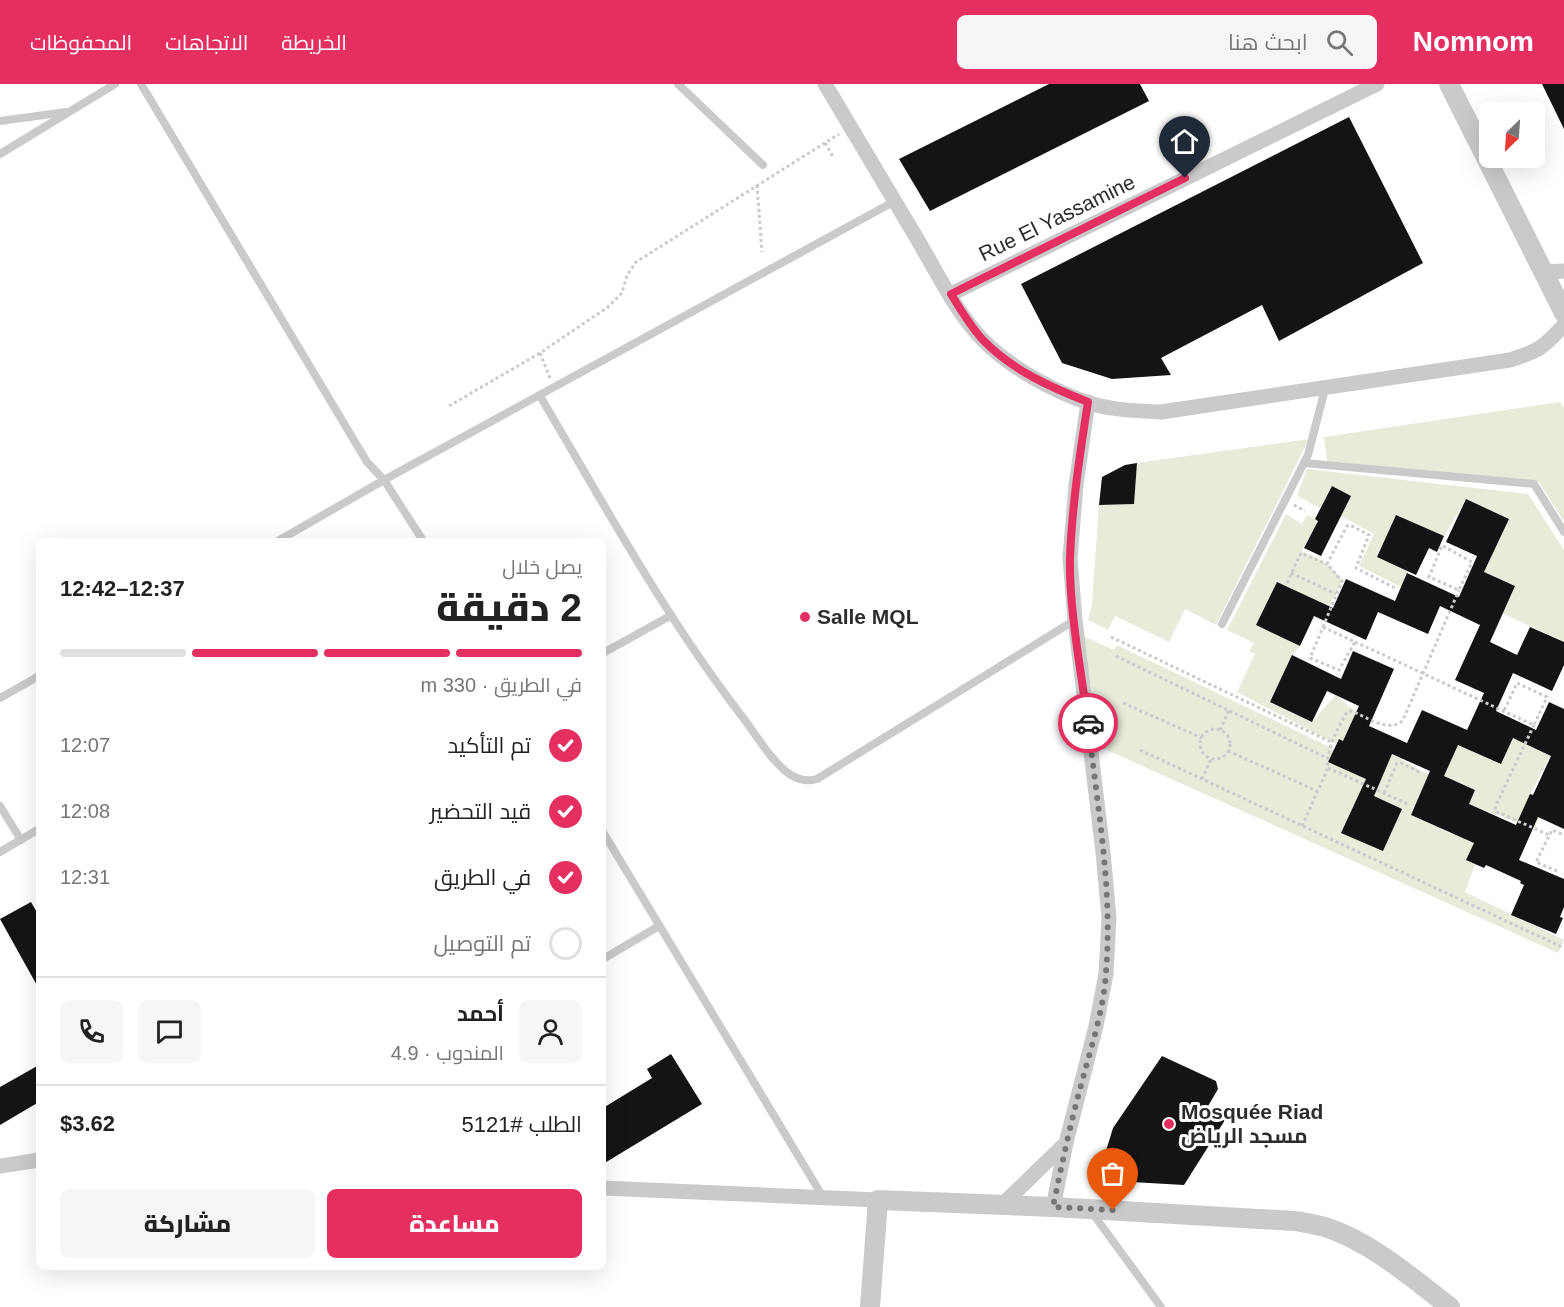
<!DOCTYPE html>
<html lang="ar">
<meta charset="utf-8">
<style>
:root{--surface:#fff;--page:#f6f6f6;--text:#222;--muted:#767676;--line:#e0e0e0;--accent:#e42f60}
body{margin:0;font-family:Arial,Cairo,sans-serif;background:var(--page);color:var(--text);direction:rtl;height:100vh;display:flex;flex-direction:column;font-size:22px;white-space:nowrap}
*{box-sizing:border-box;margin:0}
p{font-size:20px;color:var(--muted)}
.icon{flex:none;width:33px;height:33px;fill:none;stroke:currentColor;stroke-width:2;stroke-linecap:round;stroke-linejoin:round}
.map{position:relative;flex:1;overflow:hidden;direction:ltr}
.sheet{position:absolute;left:36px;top:454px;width:570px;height:732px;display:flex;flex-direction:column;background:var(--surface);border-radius:9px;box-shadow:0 6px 24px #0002;direction:rtl}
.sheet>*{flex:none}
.needle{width:39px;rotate:205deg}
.controls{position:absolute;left:1479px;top:18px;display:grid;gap:12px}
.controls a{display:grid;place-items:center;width:66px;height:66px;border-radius:9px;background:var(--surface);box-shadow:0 6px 24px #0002;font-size:30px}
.pin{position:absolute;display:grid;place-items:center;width:51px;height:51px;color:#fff;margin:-62px -26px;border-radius:50% 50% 50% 0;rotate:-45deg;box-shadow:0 0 6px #0007}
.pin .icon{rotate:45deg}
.courier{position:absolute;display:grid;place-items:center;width:60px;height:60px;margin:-30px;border:4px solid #e42f60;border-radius:50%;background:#fff;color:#222;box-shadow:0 2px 8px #0007}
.headline em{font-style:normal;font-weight:800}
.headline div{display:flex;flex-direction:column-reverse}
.headline{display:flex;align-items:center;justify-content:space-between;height:102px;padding:0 24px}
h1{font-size:39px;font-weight:800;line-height:45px}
.bar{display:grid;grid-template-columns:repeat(4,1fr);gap:9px 6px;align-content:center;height:72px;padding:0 24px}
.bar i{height:8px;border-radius:4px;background:var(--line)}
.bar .selected{background:var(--accent)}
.bar p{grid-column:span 4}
.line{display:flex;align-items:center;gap:15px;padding:0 24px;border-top:2px solid var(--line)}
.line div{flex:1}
.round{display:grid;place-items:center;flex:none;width:63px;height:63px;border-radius:9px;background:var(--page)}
ol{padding:0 24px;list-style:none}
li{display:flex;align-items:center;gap:18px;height:66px}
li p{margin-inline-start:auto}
li .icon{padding:6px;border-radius:50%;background:var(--accent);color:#fff;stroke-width:4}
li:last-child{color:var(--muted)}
li i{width:33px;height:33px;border:3px solid var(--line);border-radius:50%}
.action{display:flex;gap:12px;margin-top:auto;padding:12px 24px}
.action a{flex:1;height:69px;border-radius:9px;background:var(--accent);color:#fff;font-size:24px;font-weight:800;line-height:69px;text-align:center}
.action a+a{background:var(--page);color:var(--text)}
header{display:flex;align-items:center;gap:36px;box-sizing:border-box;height:84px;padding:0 30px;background:var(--accent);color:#fff}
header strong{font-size:28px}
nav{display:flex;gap:33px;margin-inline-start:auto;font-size:21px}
.search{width:420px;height:54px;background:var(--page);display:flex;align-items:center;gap:15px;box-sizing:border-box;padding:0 21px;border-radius:9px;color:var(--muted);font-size:22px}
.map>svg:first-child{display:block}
.green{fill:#e6ebda}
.building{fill:#141414;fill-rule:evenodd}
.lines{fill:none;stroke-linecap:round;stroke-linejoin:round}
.path{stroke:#cacaca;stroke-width:3;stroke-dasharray:3 3;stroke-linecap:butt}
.service{stroke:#cacaca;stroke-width:8}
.minor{stroke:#cacaca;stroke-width:15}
.tertiary{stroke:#cacaca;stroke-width:20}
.done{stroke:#767676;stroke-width:6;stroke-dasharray:0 10.8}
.route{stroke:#e42f60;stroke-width:8}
.poi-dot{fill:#e42f60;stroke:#fff;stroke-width:2}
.labels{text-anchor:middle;stroke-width:6;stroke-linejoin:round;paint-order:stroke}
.street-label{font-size:21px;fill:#2d2d2d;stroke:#fff}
.poi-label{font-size:21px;font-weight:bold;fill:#2d2d2d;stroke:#fff;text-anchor:start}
</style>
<header>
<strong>Nomnom</strong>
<div class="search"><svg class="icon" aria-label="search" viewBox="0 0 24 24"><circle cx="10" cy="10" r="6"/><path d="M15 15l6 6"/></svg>ابحث هنا</div>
<nav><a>الخريطة</a><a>الاتجاهات</a><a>المحفوظات</a></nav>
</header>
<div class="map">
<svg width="1564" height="1223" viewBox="0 0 1564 1223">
<rect width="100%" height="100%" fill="#fff"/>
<g class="green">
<polygon points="1560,318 1564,324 1564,438 1539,398 1327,377 1324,353"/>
<polygon points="1309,355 1216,541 1185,525 1169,558 1115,532 1108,546 1088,536 1092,520 1099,421 1134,420 1137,379"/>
<polygon points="1307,385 1528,410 1564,466 1564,558 1502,529 1515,502 1484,488 1509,435 1466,415 1444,452 1396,431 1377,473 1408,487 1401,503 1359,482 1374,450 1341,432 1351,412 1332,402 1320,424 1297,412"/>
<polygon points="1286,430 1302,440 1307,431 1318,437 1302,467 1328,480 1342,495 1329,523 1277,498 1257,541 1300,562 1292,572 1270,618 1312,638 1336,611 1357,629 1343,657 1339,655 1336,660 1237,608 1255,570 1249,567 1254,559 1227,546"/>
<polygon points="1083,552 1114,566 1117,561 1332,664 1334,666 1328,678 1378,700 1392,670 1429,691 1411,731 1454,751 1475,706 1444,692 1458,661 1501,680 1514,653 1550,672 1524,723 1540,730 1535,744 1488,728 1467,776 1475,780 1465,808 1564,856 1558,869 1100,663"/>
</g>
<g class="building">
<polygon points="1049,0 1140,0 1149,17 930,127 899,75"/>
<polygon points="1542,0 1564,0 1564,45"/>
<polygon points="1349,33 1423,179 1279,257 1262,221 1161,274 1171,291 1112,295 1062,279 1021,200"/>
<polygon points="1137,379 1134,420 1099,421 1102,393 1125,381"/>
<polygon points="1332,402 1351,412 1321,472 1304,464 1318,437 1315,435"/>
<path d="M1466 415 1509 435 1484 488 1515 502 1490 558 1517 571 1530 543 1564 558V581L1552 607 1513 589 1496 627 1536 646 1549 618 1564 625V745L1538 733 1519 776 1564 795V823L1560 833 1563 834 1556 850 1511 831 1524 801 1520 799 1521 797 1486 781 1484 784 1466 776 1474 759 1411 731 1430 687 1392 670 1374 712 1402 725 1383 767 1341 749 1366 695 1328 678 1339 655 1343 657 1359 622 1327 607 1312 638 1270 618 1292 571 1341 595 1353 567 1394 585 1369 642 1407 659 1422 626 1467 646 1484 609 1455 596 1480 541 1440 522 1428 550 1378 528 1366 556 1314 532 1300 562 1256 541 1277 498 1333 524 1346 495 1395 517 1407 489 1459 513 1477 472 1446 458ZM1513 654 1551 672 1533 711 1530 710 1516 741 1469 720 1475 706 1444 692 1458 661 1501 680Z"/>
<polygon points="1396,431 1444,452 1437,468 1429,464 1416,491 1377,473"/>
<polygon points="31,818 39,832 39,905 0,835"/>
<polygon points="671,970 702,1020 603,1080 603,1024 652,994 647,985"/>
<polygon points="1162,972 1216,997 1218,1005 1207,1024 1225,1036 1184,1101 1097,1096 1113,1044"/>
<polygon points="39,981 39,1018 0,1041 0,1003"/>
</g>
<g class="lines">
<g class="path">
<polyline points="825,59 834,74"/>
<polyline points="757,101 762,168"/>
<polyline points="540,269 550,294"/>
<polyline points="449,322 540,269 608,223 622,209 627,191 636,178 839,50"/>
<polyline points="1294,421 1305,427"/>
<polygon points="1443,462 1472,478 1459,506 1429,493 1441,464"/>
<polyline points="1291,489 1336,510"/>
<polyline points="1287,499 1301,469 1327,480"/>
<polyline points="1323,543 1342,497 1327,480 1347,442 1350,441 1369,451 1356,484 1395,504"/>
<polygon points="1323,543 1355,558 1339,586 1310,574"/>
<polyline points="1111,553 1333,659"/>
<path d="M1355 558C1415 585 1474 614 1534 641L1547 613 1517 599 1504 627"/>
<polyline points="1116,572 1327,674"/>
<polyline points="1123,619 1202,654"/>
<polyline points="1534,641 1496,721 1495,727 1549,751"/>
<circle cx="1215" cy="660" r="15"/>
<polyline points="1220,646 1229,626"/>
<polyline points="1140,666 1564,864"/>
<polyline points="1228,667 1317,707"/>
<polyline points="1328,684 1410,721"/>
<polyline points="1202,695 1211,675"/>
<polyline points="1384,709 1397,679 1401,679 1421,689"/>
<path d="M1302 742 1328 684C1325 667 1339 642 1347 628L1352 627C1366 633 1390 650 1403 636L1459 506"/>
<polyline points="1557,787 1536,778 1552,746 1564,751"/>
</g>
<g class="service">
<polyline points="141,0 367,378 384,396 424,458"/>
<polyline points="678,0 763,81"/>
<polyline points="0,37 66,28"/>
<polyline points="0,70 115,0"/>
<path d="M540 312C604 420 664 531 741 631 755 649 772 679 791 691 799 696 807 698 817 695L1075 536"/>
<polyline points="1304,379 1534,400 1564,448"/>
<polyline points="276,458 384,396 895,117"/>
<polyline points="1222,540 1308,371 1325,305"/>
<polyline points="603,569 670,532"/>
<polyline points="0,614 39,592"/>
<polyline points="0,722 21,756"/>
<polyline points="603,748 823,1113"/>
<polyline points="0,768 39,745"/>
<polyline points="603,875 659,842"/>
<polyline points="1091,1127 1161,1223"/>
</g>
<g class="minor">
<path d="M825 0C855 51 886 102 916 153 936 186 956 229 983 256 1011 285 1070 318 1111 324 1127 327 1144 327 1161 328L1510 276C1539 267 1544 263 1564 241"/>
<polyline points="1544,188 1564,187"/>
<polyline points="951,210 1377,0"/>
<polyline points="0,1082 39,1076"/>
<polyline points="603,1104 878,1116"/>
<polyline points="1002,1121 1066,1059"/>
<polyline points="1053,1123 1066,1059 1096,942 1106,890 1109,834 1103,768 1075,536 1070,474 1076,401 1088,318"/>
</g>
<g class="tertiary">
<polyline points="1449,0 1564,229"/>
<path d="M870 1223 878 1116 1053 1123 1295 1137C1306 1139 1318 1141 1328 1144 1374 1160 1412 1194 1450 1223"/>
</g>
</g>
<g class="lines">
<path class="done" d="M1088 639C1097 721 1113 805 1106 888 1104 924 1092 960 1083 994 1071 1037 1062 1079 1053 1123L1113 1126"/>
<path class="route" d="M1088 639C1081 586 1069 526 1070 474 1072 421 1080 369 1088 318 1050 303 1012 286 983 256 970 242 960 225 951 210L1185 94"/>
</g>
<g class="poi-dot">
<circle cx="805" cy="533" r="6"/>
<circle cx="1169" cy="1040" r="6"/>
</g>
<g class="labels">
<g class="street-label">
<text transform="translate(1057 134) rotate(-26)" y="7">Rue El Yassamine</text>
</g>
<g class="poi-label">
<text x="817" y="540">Salle MQL</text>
<text x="1181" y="1035">Mosquée Riad<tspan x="1181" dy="24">مسجد الرياض</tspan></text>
</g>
</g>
</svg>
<div class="controls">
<a><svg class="needle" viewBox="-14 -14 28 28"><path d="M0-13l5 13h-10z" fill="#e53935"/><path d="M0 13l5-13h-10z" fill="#767676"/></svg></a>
</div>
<div class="pin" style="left:1113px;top:1126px;background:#ea580c"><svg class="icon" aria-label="bag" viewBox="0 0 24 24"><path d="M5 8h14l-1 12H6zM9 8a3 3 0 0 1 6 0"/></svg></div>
<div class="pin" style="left:1185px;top:94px;background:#1f2937"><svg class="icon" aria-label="home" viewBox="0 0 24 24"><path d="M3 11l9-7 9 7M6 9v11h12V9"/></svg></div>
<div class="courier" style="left:1088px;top:639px"><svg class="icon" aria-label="car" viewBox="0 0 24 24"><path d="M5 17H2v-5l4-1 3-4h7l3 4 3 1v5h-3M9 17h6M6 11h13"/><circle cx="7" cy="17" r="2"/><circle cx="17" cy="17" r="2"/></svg></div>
<section class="sheet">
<div class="headline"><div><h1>2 دقيقة</h1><p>يصل خلال</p></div><em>12:37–12:42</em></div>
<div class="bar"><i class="selected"></i><i class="selected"></i><i class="selected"></i><i></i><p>في الطريق · 330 m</p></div>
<ol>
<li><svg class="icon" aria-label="check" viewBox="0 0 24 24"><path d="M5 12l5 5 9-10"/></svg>تم التأكيد<p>12:07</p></li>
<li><svg class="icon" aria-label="check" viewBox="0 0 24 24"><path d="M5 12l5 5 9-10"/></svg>قيد التحضير<p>12:08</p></li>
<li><svg class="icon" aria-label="check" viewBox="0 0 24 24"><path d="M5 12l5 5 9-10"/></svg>في الطريق<p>12:31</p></li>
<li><i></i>تم التوصيل</li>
</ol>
<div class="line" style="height:108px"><a class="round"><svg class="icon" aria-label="person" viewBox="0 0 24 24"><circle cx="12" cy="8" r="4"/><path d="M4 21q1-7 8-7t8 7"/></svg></a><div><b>أحمد</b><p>المندوب · 4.9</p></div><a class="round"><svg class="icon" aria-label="chat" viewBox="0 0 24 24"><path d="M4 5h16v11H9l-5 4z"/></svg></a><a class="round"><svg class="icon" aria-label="phone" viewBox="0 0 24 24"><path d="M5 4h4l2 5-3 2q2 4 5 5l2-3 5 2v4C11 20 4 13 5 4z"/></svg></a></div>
<div class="line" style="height:78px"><div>الطلب #5121</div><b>$3.62</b></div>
<div class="action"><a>مساعدة</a><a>مشاركة</a></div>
</section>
</div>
